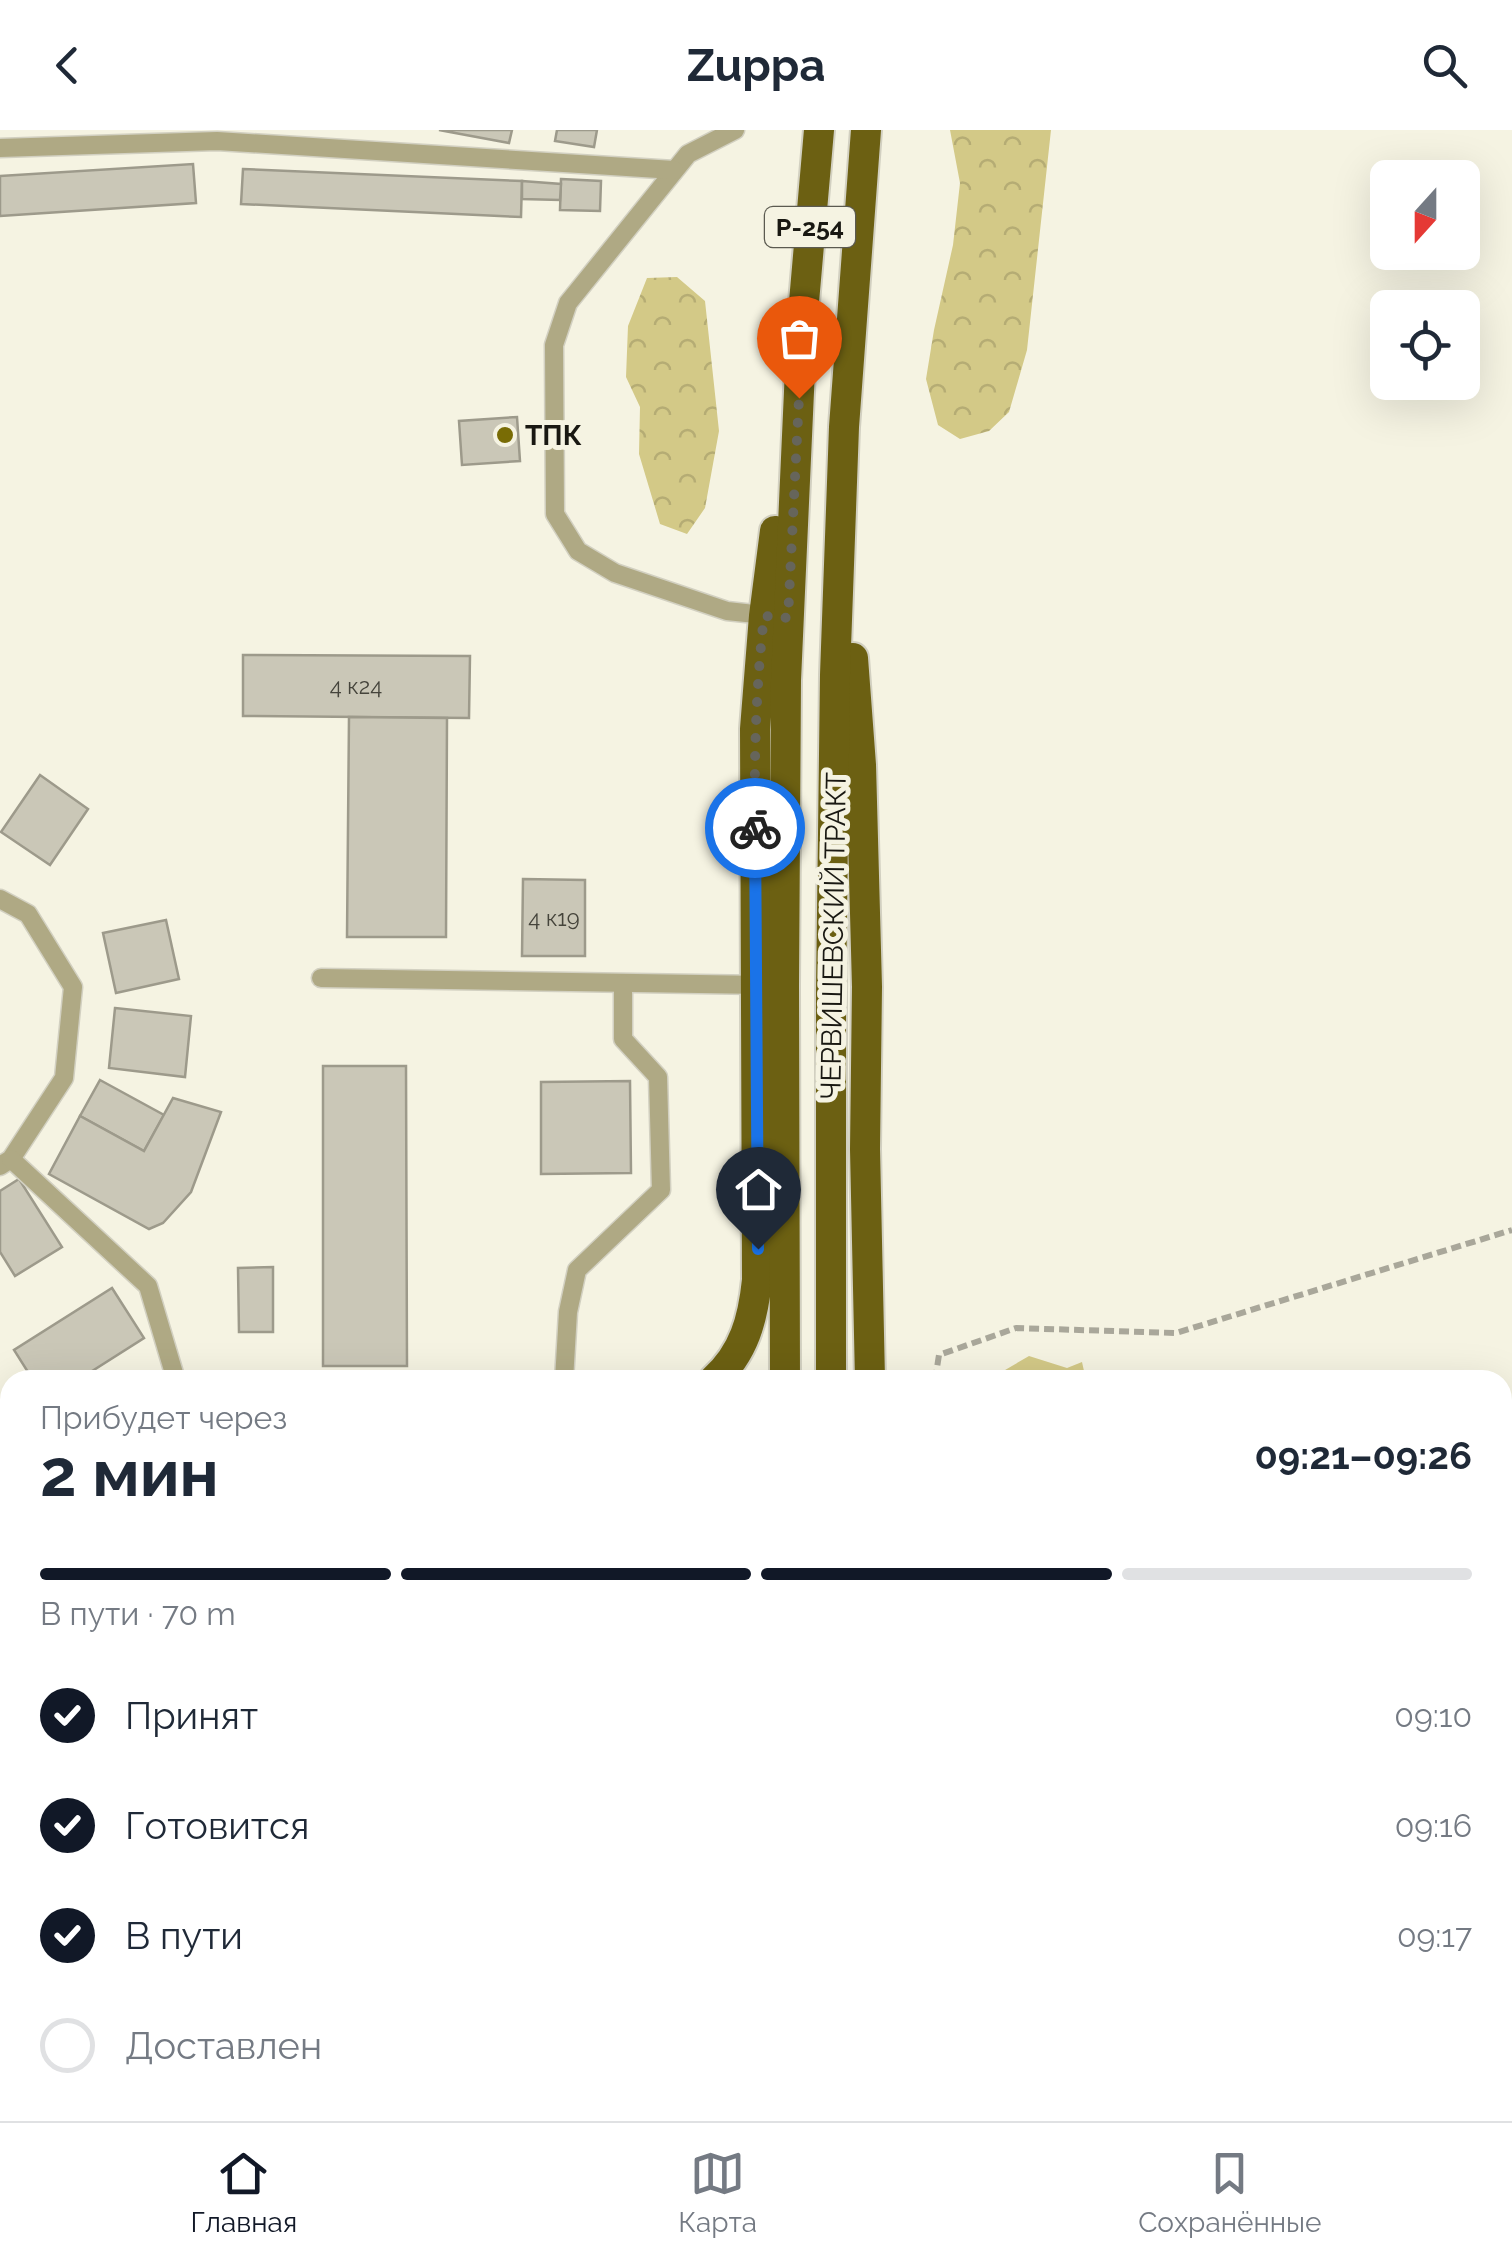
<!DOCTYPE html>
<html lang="ru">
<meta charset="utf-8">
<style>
:root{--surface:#fff;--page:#f2f2f3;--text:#1f2937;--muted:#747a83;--line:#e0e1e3;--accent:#111827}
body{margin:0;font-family:Raleway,sans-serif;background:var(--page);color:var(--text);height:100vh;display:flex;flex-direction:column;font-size:38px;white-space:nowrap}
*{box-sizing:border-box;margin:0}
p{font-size:32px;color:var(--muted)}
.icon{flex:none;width:55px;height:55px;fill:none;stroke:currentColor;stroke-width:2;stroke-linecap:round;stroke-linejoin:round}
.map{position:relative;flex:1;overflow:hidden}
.details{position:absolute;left:0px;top:1240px;width:1512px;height:752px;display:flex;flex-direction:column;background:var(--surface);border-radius:30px 30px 0 0;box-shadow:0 10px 40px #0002}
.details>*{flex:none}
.needle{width:65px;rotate:201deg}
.buttons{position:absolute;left:1370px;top:30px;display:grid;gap:20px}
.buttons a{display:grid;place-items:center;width:110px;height:110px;border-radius:15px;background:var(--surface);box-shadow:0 10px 40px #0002;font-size:50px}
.pin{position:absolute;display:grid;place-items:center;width:85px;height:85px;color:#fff;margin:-102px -42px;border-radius:50% 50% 50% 0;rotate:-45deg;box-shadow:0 0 10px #0007}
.pin .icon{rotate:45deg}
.courier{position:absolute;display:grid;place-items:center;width:100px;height:100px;margin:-50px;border:8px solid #1a73e8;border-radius:50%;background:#fff;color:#222;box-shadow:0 2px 12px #0007}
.headline em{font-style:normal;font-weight:700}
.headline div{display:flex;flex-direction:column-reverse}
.headline{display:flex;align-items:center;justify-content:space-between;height:170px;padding:0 40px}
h1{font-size:65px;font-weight:700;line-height:75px}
.bar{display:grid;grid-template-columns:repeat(4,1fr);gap:15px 10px;align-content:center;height:120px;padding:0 40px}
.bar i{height:12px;border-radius:8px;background:var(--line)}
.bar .current{background:var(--accent)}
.bar p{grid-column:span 4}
ol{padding:0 40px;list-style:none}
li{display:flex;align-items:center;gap:30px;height:110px}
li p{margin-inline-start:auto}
li .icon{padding:10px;border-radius:50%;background:var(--accent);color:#fff;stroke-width:4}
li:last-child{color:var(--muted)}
li i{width:55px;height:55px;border:5px solid var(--line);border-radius:50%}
header{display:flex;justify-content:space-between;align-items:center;height:130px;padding:0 40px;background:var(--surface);font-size:45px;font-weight:700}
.menu{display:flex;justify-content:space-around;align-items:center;height:140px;border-top:2px solid var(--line);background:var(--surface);font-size:28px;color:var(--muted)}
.menu a{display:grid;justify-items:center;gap:5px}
.menu .current{color:var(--accent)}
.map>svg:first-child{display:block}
.grass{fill:url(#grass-dots)}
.forest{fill:url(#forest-crowns)}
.building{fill:#cac7b7;stroke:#9d9a8b;stroke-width:2.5}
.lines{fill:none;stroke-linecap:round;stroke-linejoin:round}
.service-casing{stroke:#d2d0c1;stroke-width:21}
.trunk-casing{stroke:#d2d0c1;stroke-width:34}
.path{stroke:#a9a79a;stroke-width:6;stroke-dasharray:10 5;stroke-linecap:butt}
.service{stroke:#afa984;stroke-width:18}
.trunk{stroke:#6c6012;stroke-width:30}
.done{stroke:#66655b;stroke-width:10;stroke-dasharray:0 18}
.route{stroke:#1a73e8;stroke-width:12}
.poi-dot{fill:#796c05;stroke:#f5f3e2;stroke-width:4}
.labels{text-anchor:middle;stroke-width:10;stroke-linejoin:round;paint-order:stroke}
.number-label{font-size:22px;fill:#45443b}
.shield{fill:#f5f3e2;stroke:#5b5a50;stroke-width:2.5}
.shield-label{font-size:25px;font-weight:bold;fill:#191812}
.poi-label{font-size:28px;font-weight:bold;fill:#191812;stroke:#f5f3e2;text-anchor:start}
.street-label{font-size:28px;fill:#191812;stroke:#f5f3e2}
</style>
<header><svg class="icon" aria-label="back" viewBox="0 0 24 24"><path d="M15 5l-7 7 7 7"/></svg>Zuppa<svg class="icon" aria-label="search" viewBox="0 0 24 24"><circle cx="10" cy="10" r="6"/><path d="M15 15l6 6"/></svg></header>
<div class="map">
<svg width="1512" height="1991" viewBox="0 0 1512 1991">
<defs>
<pattern id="grass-dots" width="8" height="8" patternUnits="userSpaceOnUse" patternTransform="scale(2.5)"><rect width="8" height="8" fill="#d3c987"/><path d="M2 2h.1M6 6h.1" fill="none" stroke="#b5ac74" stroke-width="1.8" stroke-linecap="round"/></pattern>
<pattern id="forest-crowns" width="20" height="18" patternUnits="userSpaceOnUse" patternTransform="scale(2.5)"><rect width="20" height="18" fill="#d3c987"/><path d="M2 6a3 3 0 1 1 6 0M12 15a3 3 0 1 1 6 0" fill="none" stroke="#b5ac74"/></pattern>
</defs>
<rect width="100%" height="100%" fill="#f5f3e2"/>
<g class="grass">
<polygon points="6,1279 10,1286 10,1347 0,1353 0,1283"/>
<polygon points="901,1983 998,1983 1002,1991 903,1991"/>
</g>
<g class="forest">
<polygon points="950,0 1051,0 1027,220 1009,282 989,301 960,309 938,295 926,249 934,200 953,115 960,53"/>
<polygon points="677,147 705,171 719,301 705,378 687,404 660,394 639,324 640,277 626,247 628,196 647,148"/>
<polygon points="1029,1226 1067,1238 1082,1232 1086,1250 991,1250 993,1247"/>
<polygon points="1216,1983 1381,1983 1380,1991 1220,1991"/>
</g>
<g class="building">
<polygon points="439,0 512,0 509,13"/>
<polygon points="557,0 597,0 594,17 555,11"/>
<polygon points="193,34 196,73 0,86 0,46"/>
<polygon points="243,39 522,51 521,87 241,74"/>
<polygon points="561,49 601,51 600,81 560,80"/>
<polygon points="522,51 561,54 560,70 522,69"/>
<polygon points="517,287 520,331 462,335 459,291"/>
<polygon points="243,525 470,526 469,588 243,586"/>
<polygon points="349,587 447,588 446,807 347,807"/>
<polygon points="40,645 88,679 50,735 1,702"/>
<polygon points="523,749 585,750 585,826 522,826"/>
<polygon points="166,790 179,849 116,863 103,803"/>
<polygon points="115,878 191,886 185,947 109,938"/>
<polygon points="323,936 406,936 407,1236 323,1236"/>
<polygon points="100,950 164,985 144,1021 80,986"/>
<polygon points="630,951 631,1043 541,1044 541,952"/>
<polygon points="173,968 221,982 191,1062 163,1093 149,1099 49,1044 80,986 144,1021"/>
<polygon points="19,1049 62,1117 15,1146 0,1122 0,1061"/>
<polygon points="273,1137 273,1202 239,1202 238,1138"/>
<polygon points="112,1158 144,1208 78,1250 33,1250 14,1220"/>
<polygon points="10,1565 10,1791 0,1776 0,1572"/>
<polygon points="168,1982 317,1982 323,1991 156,1991"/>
</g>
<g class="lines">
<g class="service-casing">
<g id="service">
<polyline points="735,0 688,24 568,173 554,215 555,384 578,421 615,443 727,481 773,486"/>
<polyline points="0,18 217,11 674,40"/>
<polyline points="0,769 28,784 73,857 64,948 11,1029 0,1036"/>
<polyline points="321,848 763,855"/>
<polyline points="11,1029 148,1156 176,1250"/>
<polyline points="564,1250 568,1182 577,1140 661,1060 658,947 623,909 623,854"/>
<polyline points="0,1510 10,1504"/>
<polyline points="0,1960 10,1974"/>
<polyline points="636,1991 636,1982"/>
</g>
</g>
<g class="trunk-casing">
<g id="trunk">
<polyline points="853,528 861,635 867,857 865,1019 870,1250"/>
<path d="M714 1250C744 1223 753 1189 757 1150L755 599 764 486 775 401"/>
<polyline points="785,1250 784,856 786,550 802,195 819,0"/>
<polyline points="831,1250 831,862 835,545 844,297 866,0"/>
<polyline points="0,1414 10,1409"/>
<polyline points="835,1982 835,1991"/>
<polyline points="1019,1982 1023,1991"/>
<polyline points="785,1991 785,1982"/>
</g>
</g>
<g class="path">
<polyline points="935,1250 939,1225 1016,1198 1176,1203 1512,1100"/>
<polyline points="887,1982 887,1991"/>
</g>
<use href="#service" class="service"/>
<use href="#trunk" class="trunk"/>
</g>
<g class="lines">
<path class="done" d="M755 698C754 627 756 557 764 486L788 488 799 268"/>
<polyline class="route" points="755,698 758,1119"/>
</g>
<circle class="poi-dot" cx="505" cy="305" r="10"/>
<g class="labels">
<g class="number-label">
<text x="356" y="564">4 к24</text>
<text x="554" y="796">4 к19</text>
</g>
<rect class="shield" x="765" y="77" width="90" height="40" rx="8"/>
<g class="shield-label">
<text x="810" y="106">Р-254</text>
</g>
<g class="poi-label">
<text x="525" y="315">ТПК</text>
</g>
<g class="street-label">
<text transform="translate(833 806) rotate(-89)" y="10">ЧЕРВИШЕВСКИЙ ТРАКТ</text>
</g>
</g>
</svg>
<div class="buttons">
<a><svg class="needle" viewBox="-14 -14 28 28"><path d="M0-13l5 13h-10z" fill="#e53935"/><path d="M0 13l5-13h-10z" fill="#747a83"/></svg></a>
<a><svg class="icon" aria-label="locate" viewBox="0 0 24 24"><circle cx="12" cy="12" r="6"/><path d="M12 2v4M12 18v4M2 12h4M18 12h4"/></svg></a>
</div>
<div class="pin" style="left:799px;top:268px;background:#ea580c"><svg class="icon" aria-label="bag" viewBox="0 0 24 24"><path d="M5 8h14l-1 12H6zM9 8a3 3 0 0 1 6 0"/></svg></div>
<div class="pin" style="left:758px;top:1119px;background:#1f2937"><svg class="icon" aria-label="home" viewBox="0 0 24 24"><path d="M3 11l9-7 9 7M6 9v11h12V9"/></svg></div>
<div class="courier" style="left:755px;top:698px"><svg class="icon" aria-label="bike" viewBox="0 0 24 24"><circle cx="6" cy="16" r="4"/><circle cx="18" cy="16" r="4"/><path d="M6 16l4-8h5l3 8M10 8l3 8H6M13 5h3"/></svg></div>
<section class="details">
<div class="headline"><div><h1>2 мин</h1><p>Прибудет через</p></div><em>09:21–09:26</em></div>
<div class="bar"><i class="current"></i><i class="current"></i><i class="current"></i><i></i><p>В пути · 70 m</p></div>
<ol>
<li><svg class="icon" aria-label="check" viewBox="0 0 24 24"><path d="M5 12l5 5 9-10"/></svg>Принят<p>09:10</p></li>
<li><svg class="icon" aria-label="check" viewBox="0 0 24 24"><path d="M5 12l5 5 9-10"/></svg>Готовится<p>09:16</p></li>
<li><svg class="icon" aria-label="check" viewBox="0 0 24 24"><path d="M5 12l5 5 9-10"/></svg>В пути<p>09:17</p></li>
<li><i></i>Доставлен</li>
</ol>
</section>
</div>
<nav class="menu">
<a class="current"><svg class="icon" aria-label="home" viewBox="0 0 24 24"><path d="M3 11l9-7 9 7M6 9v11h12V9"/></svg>Главная</a>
<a><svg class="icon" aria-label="map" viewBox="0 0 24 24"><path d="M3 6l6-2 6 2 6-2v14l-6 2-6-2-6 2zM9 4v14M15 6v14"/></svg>Карта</a>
<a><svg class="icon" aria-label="saved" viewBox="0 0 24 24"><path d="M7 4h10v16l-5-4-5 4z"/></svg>Сохранённые</a>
</nav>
